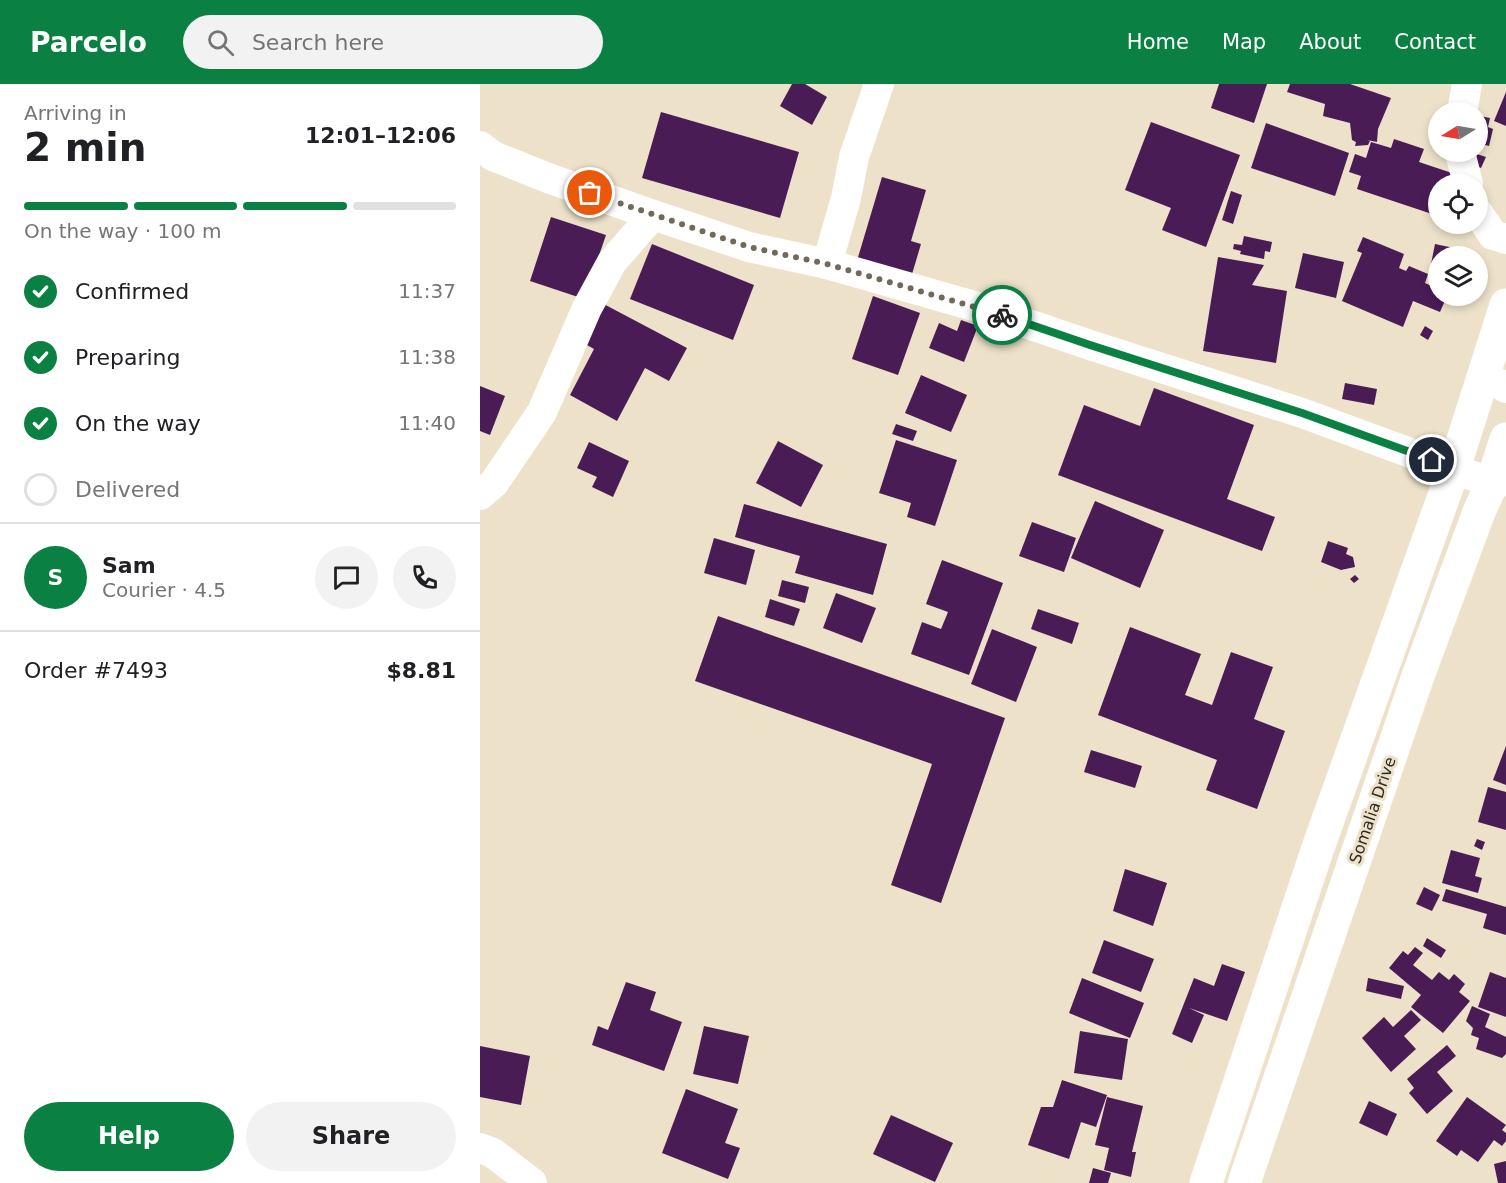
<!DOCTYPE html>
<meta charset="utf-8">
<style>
:root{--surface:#fff;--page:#f2f2f2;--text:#202124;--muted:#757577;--line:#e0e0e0;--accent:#0b8043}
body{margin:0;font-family:"DejaVu Sans",sans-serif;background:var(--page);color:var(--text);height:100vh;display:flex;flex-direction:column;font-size:22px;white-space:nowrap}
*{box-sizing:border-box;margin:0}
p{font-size:20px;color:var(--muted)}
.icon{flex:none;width:33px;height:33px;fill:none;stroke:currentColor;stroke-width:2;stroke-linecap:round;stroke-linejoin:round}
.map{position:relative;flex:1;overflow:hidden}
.details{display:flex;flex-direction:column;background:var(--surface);width:480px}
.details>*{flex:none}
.needle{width:39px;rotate:259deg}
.fabs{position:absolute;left:948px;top:18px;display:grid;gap:12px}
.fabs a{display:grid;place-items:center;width:60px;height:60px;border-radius:50%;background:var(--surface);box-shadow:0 3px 9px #0003;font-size:30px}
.pin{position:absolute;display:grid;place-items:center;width:51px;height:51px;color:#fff;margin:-26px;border:3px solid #fff;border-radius:50%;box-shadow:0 2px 6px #0007}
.courier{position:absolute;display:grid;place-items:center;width:60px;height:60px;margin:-30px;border:4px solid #0b8043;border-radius:50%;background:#fff;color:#222;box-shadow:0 2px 8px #0007}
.headline em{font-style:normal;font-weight:700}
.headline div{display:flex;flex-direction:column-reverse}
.headline{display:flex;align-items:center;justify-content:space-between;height:102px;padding:0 24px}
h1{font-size:39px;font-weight:700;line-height:45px}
.bar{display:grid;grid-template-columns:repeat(4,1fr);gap:9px 6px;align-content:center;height:72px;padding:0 24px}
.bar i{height:8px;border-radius:4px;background:var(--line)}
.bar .active{background:var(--accent)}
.bar p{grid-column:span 4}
.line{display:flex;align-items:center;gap:15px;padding:0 24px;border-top:2px solid var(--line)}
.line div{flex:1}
.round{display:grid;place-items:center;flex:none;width:63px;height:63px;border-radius:32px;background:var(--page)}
ol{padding:0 24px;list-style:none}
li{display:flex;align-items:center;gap:18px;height:66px}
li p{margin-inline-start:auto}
li .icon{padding:6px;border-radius:50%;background:var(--accent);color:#fff;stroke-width:4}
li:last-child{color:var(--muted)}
li i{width:33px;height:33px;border:3px solid var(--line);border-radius:50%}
.button{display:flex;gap:12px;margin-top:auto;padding:12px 24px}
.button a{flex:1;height:69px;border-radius:36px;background:var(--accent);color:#fff;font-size:24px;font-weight:700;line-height:69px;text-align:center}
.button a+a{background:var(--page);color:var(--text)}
header{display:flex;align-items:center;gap:36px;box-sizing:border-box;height:84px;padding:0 30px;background:var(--accent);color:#fff}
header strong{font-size:28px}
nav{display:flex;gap:33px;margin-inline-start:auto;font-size:21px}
.search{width:420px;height:54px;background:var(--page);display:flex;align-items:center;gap:15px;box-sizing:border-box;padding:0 21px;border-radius:33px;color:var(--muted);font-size:22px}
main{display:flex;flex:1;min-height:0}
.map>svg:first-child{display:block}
.building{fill:#4a1c56}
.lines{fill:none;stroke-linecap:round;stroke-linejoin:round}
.minor{stroke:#fff;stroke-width:30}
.major{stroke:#fff;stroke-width:33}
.done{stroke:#706a5a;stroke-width:6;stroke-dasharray:0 10.8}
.route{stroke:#0b8043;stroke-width:8}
.labels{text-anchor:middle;stroke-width:6;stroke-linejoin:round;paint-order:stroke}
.street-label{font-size:16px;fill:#2d291f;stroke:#ede2c9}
</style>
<header>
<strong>Parcelo</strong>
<div class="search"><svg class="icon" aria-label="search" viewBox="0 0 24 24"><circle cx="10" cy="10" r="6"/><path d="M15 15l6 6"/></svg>Search here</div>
<nav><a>Home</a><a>Map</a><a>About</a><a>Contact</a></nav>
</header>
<main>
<section class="details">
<div class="headline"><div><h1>2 min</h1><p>Arriving in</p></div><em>12:01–12:06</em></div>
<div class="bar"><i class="active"></i><i class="active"></i><i class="active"></i><i></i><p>On the way · 100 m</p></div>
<ol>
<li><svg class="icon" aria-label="check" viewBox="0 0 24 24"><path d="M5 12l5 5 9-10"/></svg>Confirmed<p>11:37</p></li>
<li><svg class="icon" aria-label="check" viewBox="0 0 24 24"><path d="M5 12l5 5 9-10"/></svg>Preparing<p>11:38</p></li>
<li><svg class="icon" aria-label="check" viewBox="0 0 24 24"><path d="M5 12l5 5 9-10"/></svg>On the way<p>11:40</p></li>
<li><i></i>Delivered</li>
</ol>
<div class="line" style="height:108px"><b class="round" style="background:var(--accent);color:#fff">S</b><div><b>Sam</b><p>Courier · 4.5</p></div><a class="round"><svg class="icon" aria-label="chat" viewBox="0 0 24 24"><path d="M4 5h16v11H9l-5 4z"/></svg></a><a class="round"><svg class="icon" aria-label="phone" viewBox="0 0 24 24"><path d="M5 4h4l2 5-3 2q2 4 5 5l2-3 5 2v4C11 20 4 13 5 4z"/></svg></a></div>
<div class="line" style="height:78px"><div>Order #7493</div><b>$8.81</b></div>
<div class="button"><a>Help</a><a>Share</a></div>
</section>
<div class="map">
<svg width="1026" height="1099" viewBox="0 0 1026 1099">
<rect width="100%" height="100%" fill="#ede2c9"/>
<g class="building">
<polygon points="312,0 325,0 347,13 332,41 300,22"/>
<polygon points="739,0 787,0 774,39 731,24"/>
<polygon points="810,0 870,0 911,14 898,45 897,58 887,56 890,57 888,61 875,62 876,58 872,56 870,39 843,32 845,20 807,8"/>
<polygon points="1026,8 1026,42 1014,37"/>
<polygon points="181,28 319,68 300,134 162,94"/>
<polygon points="1000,32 1010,34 1008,43 1013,45 1009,62 998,59 998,40"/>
<polygon points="671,38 760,71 726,163 682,146 691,124 645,106"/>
<polygon points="786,39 869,69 855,112 771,84"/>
<polygon points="914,55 944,65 939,78 975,90 988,100 958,100 958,132 877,105 881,92 869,88 875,70 886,74 891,58 911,64"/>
<polygon points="994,69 1006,73 1001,84 990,80"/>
<polygon points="402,93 446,106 431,157 441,160 430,197 376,180"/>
<polygon points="751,107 762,111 753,140 742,136"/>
<polygon points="71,133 126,151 104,215 50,197"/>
<polygon points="764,152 792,158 790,168 785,167 784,175 760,170 761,167 753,165 754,160 762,161"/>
<polygon points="883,153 924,170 919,184 926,187 929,182 948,190 945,199 958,205 958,212 967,212 960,228 933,217 923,243 862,217 882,169 877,167"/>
<polygon points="172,160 274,201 253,256 150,215"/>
<polygon points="955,160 974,164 972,172 958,172 957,186 950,185"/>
<polygon points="823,169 864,178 856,214 815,204"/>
<polygon points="738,173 784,181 772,201 807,207 796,279 723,267"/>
<polygon points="393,212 440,229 418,291 372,275"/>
<polygon points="118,217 207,264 189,297 165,284 137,337 90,311 114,265 98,256"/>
<polygon points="481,236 498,242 484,278 449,264 459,239 477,247"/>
<polygon points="945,242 953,247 948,256 940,251"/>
<polygon points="441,291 487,311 471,348 425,329"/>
<polygon points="865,299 897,305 894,321 862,315"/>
<polygon points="0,302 25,312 10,351 0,347"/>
<polygon points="674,304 774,341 747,415 795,433 782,467 578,391 604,321 660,342"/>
<polygon points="416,340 437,347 433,357 412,350"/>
<polygon points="416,356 477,376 455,442 427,433 431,419 399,409"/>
<polygon points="298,357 343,381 321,423 276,399"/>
<polygon points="109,358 149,377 133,413 112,403 117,393 97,384"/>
<polygon points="615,417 684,446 660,504 591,474"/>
<polygon points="264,420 407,460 393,511 315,489 320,472 255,453"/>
<polygon points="552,438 596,454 584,488 539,472"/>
<polygon points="234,454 275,466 266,501 224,489"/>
<polygon points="848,457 868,464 866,470 873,473 875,483 861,486 841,478"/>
<polygon points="462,476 523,499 489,591 431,570 442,538 461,545 468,528 446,520"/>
<polygon points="875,491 879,495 874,499 870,495"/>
<polygon points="302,496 329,503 325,519 298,512"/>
<polygon points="356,509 396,524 382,559 343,544"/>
<polygon points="290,515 320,525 314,542 285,533"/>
<polygon points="558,525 599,539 592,560 551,545"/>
<polygon points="238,532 525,634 461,819 411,801 452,680 215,597"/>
<polygon points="650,543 721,570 705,611 732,621 751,568 793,583 774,635 805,647 777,725 726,706 737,676 618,631"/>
<polygon points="512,545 557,563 536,618 491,600"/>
<polygon points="1026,662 1026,701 1013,696"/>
<polygon points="611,666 662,682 655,704 604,688"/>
<polygon points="1008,703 1026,708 1026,746 998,738"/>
<polygon points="997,755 1005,758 1002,766 994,762"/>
<polygon points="971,766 1000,774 995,792 1002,794 998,809 962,799"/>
<polygon points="645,785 687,799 673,842 633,827"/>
<polygon points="944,803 960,811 952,827 936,820"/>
<polygon points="966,805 1026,823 1026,851 1003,844 1007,830 962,817"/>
<polygon points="947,854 966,866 961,874 943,862"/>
<polygon points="624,856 674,875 661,908 612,889"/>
<polygon points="935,863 943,869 933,881 952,896 959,888 969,896 974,890 985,900 979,908 990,917 963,949 931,923 941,911 909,884 923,867 928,871"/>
<polygon points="742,880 765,888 747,937 709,924 724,931 712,959 692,950 714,894 734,902"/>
<polygon points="1010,888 1026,894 1026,933 998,923"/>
<polygon points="602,894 664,919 650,954 589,929"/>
<polygon points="888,894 924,902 921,915 886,907"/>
<polygon points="146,898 176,908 170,926 202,938 184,987 112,961 118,942 128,946"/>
<polygon points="992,922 1010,930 1005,943 1026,953 1026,970 1022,974 996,965 999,954 991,951 993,944 986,937"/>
<polygon points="931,926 941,936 924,952 936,965 911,988 882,954 904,933 913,943"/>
<polygon points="224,942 269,952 258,1000 213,990"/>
<polygon points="600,947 648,955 642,996 594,989"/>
<polygon points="967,961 976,972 957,988 973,1007 947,1030 929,1009 934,1004 927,995"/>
<polygon points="0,962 50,972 41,1021 0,1013"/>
<polygon points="582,996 627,1011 616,1043 601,1038 589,1075 548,1061 561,1023 573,1023"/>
<polygon points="206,1005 258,1025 245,1059 260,1064 248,1095 182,1069"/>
<polygon points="627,1013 663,1022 652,1068 656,1068 651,1093 624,1086 629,1064 615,1061"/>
<polygon points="987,1013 1026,1041 1022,1046 1026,1049 1026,1057 1022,1062 1014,1056 998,1078 981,1066 977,1072 956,1057"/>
<polygon points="889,1017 917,1030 907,1052 879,1039"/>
<polygon points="411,1031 473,1059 455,1098 393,1070"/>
<polygon points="1026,1077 1026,1099 1018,1099 1014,1080"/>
<polygon points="613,1084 631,1089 628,1099 609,1099"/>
</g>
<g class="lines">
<g class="minor">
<polyline points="982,28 987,0"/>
<polyline points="0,62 13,72 68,94 173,131 269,163 347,180 501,224 610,261 822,329 1012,399 1026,397"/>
<polyline points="980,68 988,100"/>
<polyline points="998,129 1013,151 1026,155"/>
<polyline points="347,180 366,114 374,73 399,0"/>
<polyline points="1004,291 1026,304"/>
<polyline points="0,411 14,399 62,328 107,224 132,178 173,131"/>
<polyline points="0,1064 13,1069 52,1099"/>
</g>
<g class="major">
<polyline points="726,1099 839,761 974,384 1026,221"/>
<polyline points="764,1099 938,592 999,428 1012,399 1026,355"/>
</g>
</g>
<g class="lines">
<polyline class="done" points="110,109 269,163 347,180 522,231"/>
<polyline class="route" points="522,231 610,261 822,329 952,376"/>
</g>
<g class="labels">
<g class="street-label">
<text transform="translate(892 726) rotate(-71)" y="6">Somalia Drive</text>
</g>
</g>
</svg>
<div class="fabs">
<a><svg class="needle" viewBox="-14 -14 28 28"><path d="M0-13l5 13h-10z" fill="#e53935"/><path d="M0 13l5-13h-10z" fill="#757577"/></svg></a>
<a><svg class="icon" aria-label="locate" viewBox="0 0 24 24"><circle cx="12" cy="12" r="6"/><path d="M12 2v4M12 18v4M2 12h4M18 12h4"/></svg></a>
<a><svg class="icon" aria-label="layers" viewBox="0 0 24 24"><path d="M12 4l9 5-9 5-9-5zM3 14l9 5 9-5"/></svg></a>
</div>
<div class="pin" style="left:110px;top:109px;background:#ea580c"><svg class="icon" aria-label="bag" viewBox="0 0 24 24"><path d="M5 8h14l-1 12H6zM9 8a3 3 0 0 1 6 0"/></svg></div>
<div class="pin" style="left:952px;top:376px;background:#1f2937"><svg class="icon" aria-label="home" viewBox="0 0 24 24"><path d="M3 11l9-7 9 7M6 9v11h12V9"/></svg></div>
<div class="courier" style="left:522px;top:231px"><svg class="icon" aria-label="bike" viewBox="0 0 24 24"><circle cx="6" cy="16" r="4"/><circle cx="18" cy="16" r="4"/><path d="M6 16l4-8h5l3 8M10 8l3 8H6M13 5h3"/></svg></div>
</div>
</main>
